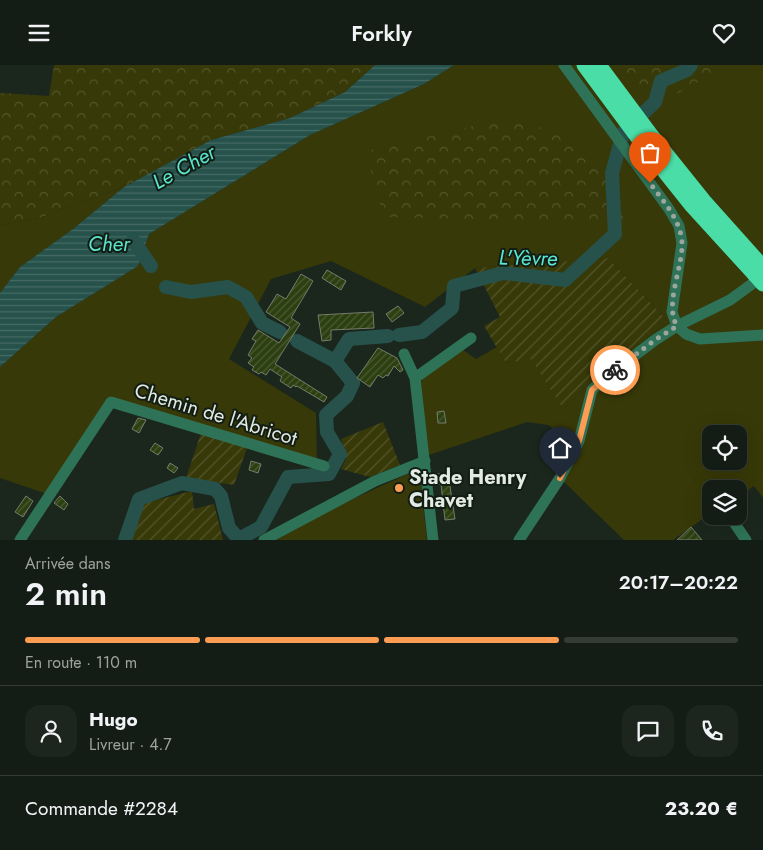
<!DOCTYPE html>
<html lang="fr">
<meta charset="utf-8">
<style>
:root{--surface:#141d15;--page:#1d261e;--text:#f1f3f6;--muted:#9da2a0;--line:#333b34;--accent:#fc9d53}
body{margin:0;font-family:Jost,sans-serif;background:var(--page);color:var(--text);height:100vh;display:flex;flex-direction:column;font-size:19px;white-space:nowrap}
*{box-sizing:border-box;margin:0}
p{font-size:16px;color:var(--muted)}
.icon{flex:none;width:28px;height:28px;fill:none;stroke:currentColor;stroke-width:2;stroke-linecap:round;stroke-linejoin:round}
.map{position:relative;height:475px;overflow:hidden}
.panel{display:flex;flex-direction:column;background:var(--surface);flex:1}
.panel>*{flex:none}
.buttons{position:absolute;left:702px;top:360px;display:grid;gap:10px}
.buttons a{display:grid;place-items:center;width:45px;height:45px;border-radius:10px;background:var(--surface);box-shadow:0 5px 20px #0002,0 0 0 1px var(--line);font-size:25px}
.pin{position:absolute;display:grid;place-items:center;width:42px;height:42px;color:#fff;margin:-51px -21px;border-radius:50% 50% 50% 0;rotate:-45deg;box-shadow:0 0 5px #0007}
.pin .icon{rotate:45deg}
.courier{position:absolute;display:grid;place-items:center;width:50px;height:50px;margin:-25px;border:4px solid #fc9d53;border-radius:50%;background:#fff;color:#222;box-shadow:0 1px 6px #0007}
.overview em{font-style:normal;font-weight:600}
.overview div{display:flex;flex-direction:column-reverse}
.overview{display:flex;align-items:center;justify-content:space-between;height:85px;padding:0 25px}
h1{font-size:32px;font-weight:600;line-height:38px}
.bar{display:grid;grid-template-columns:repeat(4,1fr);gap:8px 5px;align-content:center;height:60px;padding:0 25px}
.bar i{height:6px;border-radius:4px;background:var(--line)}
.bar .active{background:var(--accent)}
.bar p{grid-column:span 4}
.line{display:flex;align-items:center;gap:12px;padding:0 25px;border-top:1px solid var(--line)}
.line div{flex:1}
.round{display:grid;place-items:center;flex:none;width:52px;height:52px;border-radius:15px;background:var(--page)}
header{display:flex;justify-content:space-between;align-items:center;height:65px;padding:0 25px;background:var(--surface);font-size:22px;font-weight:600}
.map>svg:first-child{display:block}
.green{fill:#383908;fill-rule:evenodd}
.forest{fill:url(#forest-crowns)}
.garden{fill:url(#garden-furrows)}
.water{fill:url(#water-rules)}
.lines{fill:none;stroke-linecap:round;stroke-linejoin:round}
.river{stroke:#26524b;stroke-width:14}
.building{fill:url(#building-hatch);stroke:#747c6c}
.minor{stroke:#2e7358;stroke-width:11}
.highway{stroke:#4adda7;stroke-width:15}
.highway-bridge{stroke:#4adda7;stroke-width:15}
.done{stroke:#9ca69d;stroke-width:5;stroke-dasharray:0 9}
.route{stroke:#fc9d53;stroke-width:6}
.poi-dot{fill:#fc9d53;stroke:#121d13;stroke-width:2}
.labels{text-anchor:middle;stroke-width:4;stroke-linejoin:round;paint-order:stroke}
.street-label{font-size:20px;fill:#e2eae3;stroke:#121d13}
.poi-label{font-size:20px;font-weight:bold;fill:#e2eae3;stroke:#121d13;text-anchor:start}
.water-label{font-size:21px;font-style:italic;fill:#5be6d2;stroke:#121d13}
</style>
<header><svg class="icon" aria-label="menu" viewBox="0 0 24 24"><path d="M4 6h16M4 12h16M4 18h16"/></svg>Forkly<svg class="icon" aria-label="heart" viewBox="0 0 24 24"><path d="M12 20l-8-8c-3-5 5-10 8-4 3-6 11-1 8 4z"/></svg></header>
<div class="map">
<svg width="763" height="475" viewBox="0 0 763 475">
<defs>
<pattern id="forest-crowns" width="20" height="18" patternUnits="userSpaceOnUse" patternTransform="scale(1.25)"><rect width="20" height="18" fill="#383908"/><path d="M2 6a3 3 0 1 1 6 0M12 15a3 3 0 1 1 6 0" fill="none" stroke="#54562c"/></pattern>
<pattern id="garden-furrows" width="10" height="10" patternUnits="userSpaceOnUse" patternTransform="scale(1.25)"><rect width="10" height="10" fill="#383908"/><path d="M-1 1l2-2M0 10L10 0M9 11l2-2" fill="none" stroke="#54562c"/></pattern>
<pattern id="water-rules" width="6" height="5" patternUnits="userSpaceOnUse" patternTransform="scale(1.25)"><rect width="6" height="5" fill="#26524b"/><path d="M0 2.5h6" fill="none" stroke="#456b65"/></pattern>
<pattern id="building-hatch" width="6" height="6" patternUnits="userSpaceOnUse" patternTransform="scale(1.25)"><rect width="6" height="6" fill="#2c3f10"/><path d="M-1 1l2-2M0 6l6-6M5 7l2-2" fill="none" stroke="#4a5b33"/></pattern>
</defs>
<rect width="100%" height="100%" fill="#1b271c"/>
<g class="green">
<path d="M454 0H763V433L754 421 739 431V424H711V448L673 475H624L563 416 582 381 548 360 527 357 426 391 420 319 428 304 460 283 476 294 497 282 506 298 531 293 563 344 588 321 668 256 608 193 475 203 425 242 331 196 271 214 229 294 316 348 317 401 112 338 53 431 0 413V302L56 252 138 201 149 169 310 70 424 19ZM711 369H739V396H711Z"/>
<polygon points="124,122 73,164 20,202 0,228 0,160 39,153"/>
<polygon points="419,404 427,475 276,475 335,442"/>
</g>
<g class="forest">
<polygon points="54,0 375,0 345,27 290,53 211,75 124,122 39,153 0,160 0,28 49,31"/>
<polygon points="618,0 729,0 675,30 654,45"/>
<polygon points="503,54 522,56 576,75 638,158 383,152 369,97 371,85"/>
</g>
<g class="garden">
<polygon points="608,193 668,256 588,321 563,344 531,294 506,298 484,261 500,252 475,203"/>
<polygon points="383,357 400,400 370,412 341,404 346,394 341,374"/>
<polygon points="201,368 247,383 234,420 186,413"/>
<polygon points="192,426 194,444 214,439 223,475 132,475 141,439"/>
</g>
<polygon class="water" points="375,0 454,0 424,19 310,70 149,169 138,201 56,252 0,302 0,228 20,202 73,164 124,122 211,75 290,53 345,27"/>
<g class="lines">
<g class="river">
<polyline points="133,175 151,201"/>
<polyline points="166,222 191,227 228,222 246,232 262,258 280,267"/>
<polyline points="399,270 422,267 452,243 454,221 503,208 565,215 615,169 612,108 623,68 655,37 661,16 687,5 691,0"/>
<polyline points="335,296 349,274 388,271"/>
<polyline points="125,475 139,434 182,418 215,424 221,431 229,463 239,474 261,462 288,412 329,409 340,389 327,367 326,350 347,331 353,318 335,296 297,276"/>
</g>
</g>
<g class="building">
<polygon points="327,205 346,216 341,225 322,213"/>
<polygon points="301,209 313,216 291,253 300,259 275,299 327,332 324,337 297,321 296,322 293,320 291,323 280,316 282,312 270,304 266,310 261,307 259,309 252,305 254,302 248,298 252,293 248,290 256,276 252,274 258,265 279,278 290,262 266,247 277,229 286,234"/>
<polygon points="398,241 404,248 392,257 386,249"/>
<polygon points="373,247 374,263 331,265 331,275 322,276 318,250"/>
<polygon points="378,283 397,293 403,305 400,307 394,301 388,311 386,310 383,313 378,310 370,322 357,313"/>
<polygon points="444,346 446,358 438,358 437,347"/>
<polygon points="138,353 146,355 139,368 132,364"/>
<polygon points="155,378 163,383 158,390 150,385"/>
<polygon points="251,396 261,399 258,408 249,405"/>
<polygon points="170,398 178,403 174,408 167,403"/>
<polygon points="448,408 455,454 445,455 441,419 438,420 437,409"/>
<polygon points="26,431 33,436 23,452 15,447"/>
<polygon points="60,431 68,439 64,445 54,438"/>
<polygon points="691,462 702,475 677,475"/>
</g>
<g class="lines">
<g class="minor">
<polyline points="564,0 669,144 679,161 682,178 672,247 677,261 686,269 700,274 763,270"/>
<polyline points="404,289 415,313 433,475"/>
<polyline points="415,313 471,273"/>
<polyline points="733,456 746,475"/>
<polyline points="20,475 111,337 324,401"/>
<polyline points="264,475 375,416 425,396"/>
<polyline points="519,475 560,413 579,376 592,325 601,316 655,275 677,261 730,235 763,211"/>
</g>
<g class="highway">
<polyline points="584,0 641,77 692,141 755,210"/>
<polyline points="599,0 651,70 704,136 763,202"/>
</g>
<polyline class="highway-bridge" points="755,210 763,219"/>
</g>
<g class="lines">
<path class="done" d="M615 305 655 275 677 261C664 240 683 202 682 178 681 155 663 136 650 118"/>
<polyline class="route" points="560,413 579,376 592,325 615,305"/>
</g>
<circle class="poi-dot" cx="399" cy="423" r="5"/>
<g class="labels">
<g class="street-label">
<text transform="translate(216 349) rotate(17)" y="7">Chemin de l'Abricot</text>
</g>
<g class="poi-label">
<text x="409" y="419">Stade Henry<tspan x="409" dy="23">Chavet</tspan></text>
</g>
<g class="water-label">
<text transform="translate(184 102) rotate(-29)" y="7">Le Cher</text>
<text x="109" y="186">Cher</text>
<text transform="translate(528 193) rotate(1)" y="7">L'Yèvre</text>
</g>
</g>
</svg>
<div class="buttons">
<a><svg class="icon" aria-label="locate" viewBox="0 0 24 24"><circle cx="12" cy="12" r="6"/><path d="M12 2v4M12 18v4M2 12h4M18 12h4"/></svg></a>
<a><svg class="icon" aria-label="layers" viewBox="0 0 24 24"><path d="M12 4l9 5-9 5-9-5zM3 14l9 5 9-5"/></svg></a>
</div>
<div class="pin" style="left:650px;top:118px;background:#ea580c"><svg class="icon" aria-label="bag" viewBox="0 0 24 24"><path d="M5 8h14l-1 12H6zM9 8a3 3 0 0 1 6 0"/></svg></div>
<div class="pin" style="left:560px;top:413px;background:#1f2937"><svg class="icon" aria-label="home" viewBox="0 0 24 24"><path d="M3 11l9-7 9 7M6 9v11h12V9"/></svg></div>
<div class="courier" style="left:615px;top:305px"><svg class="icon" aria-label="bike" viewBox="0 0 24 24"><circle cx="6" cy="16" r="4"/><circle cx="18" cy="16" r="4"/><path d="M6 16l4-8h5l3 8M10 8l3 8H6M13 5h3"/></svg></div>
</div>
<section class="panel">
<div class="overview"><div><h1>2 min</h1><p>Arrivée dans</p></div><em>20:17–20:22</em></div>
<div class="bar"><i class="active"></i><i class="active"></i><i class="active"></i><i></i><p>En route · 110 m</p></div>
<div class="line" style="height:90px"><a class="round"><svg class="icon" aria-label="person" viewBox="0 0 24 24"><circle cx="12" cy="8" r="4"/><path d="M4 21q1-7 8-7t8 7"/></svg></a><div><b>Hugo</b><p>Livreur · 4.7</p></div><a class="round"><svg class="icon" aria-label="chat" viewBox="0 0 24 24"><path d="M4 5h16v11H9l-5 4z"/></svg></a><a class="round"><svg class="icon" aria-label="phone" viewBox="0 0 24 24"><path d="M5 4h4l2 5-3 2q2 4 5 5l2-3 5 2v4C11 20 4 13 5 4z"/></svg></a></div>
<div class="line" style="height:65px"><div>Commande #2284</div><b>23.20 €</b></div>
</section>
